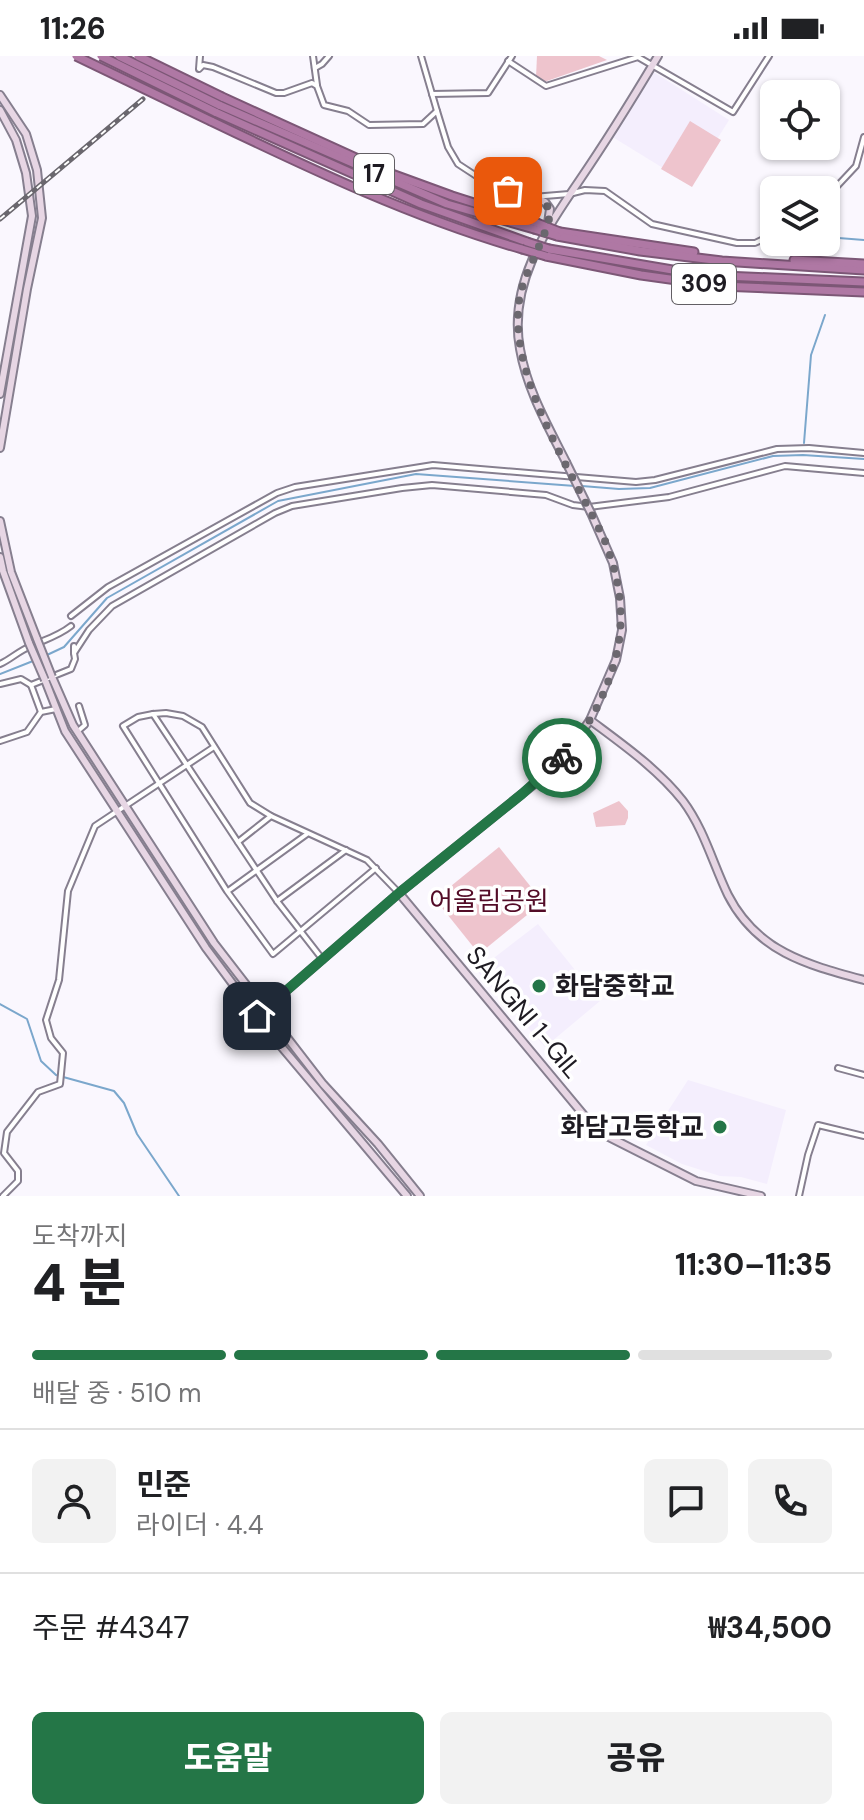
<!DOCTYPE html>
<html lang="ko">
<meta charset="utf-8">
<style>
:root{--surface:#fff;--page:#f2f2f2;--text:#202124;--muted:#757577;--line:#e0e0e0;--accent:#247647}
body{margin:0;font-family:"DM Sans","Noto Sans KR",sans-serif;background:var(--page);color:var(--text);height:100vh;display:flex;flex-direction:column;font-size:30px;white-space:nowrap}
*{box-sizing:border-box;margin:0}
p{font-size:26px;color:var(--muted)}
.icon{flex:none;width:44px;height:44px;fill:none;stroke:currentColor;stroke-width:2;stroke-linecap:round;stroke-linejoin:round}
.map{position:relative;height:1140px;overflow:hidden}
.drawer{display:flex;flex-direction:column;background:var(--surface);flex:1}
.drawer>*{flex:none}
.controls{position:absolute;left:760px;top:24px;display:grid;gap:16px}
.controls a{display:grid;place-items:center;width:80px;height:80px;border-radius:12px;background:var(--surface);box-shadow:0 2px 6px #0004;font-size:40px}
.pin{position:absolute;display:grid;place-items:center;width:68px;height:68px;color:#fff;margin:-34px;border-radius:16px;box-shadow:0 4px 12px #0006}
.courier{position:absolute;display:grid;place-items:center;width:80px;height:80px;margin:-40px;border:6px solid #247647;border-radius:50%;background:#fff;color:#222;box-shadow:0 2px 10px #0007}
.summary em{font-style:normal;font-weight:800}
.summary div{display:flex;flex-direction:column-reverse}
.summary{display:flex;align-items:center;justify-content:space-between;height:136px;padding:0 32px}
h1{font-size:52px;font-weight:800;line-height:60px}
.bar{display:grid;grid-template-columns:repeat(4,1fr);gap:12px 8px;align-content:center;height:96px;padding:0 32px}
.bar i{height:10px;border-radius:6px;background:var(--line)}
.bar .active{background:var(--accent)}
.bar p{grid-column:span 4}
.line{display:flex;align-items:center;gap:20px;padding:0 32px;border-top:2px solid var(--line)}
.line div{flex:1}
.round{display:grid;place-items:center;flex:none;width:84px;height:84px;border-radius:12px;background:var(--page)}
.primary-button{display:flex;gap:16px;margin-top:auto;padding:16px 32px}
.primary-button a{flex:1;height:92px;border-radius:12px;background:var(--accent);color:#fff;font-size:32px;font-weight:800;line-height:92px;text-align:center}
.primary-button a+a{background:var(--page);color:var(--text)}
.status{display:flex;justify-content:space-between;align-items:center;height:56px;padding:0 40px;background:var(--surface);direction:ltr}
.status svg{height:22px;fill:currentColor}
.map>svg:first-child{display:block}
.built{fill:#f4eefd}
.green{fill:#eec4cd}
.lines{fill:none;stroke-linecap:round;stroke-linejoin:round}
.stream{stroke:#7ba7cc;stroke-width:2}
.street-casing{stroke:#867f8f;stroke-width:8}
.secondary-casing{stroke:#867f8f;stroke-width:10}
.highway-casing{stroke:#7c5776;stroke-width:11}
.street{stroke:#fff;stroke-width:4}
.secondary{stroke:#e7d6e4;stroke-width:6}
.highway{stroke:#af78a4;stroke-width:7}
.rail-casing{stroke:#6a676e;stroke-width:5}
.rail{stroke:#fff;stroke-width:2;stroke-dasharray:6;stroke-linecap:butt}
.secondary-bridge-casing{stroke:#867f8f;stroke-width:10;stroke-linecap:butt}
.highway-bridge-casing{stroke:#7c5776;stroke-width:11;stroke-linecap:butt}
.secondary-bridge{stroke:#e7d6e4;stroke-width:6}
.highway-bridge{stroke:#af78a4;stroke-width:7}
.done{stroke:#6b686f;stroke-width:8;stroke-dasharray:0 14.4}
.route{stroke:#247647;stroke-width:10}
.poi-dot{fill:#247647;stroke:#fff;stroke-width:3}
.labels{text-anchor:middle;stroke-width:7;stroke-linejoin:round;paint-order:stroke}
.shield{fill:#fff;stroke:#625f64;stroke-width:2}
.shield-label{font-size:24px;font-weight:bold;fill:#1e1b22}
.park-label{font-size:26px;fill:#530c27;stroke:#fff}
.poi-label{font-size:26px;font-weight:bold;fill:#1e1b22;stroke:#fff;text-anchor:start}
.street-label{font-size:26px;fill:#1e1b22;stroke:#fff}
</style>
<div class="status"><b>11:26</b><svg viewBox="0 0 49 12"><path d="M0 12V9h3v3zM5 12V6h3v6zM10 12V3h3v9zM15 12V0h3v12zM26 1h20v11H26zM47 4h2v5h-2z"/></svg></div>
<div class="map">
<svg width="864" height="1140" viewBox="0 0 864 1140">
<rect width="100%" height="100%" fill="#faf7fe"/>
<g class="built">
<polygon points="652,15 729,64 689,128 611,80"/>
<polygon points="538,868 600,945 545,991 477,915"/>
<polygon points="688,1024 786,1054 767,1128 741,1121 720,1120 682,1108 646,1089"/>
</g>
<g class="green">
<polygon points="537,0 599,0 607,4 544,26 536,21"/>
<polygon points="690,65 721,84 692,131 661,113"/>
<polygon points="619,745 628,755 628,762 625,769 596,771 593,757"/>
<polygon points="499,791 543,846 479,898 435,843"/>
</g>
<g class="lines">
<g class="stream">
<polyline points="826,181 864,184"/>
<polyline points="804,387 811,299 825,259"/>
<polyline points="582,430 619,433 650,432 773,400 803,399 864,403"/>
<polyline points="47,599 64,591 107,542 278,445 416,418 575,430"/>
<polyline points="0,618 33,605"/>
<polyline points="0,948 27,963 41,1005 56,1019 114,1035 124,1047 137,1078 179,1140"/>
</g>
<g class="street-casing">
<g id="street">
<polyline points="200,0 199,13 203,9 213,11 276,37 284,37 312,27 317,30 324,49 348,55 369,69 423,68 437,55 448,91 458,108 484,125 508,135 533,141 569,138 585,134 605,135 652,168 737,187 755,187 774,178"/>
<polyline points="313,0 317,29"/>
<polyline points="421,0 437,55"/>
<polyline points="508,5 546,30 638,1 733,56 769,0"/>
<polyline points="315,12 322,8 329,0"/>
<polyline points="432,38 488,37 512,0"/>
<polyline points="826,142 856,110 864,81"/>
<polyline points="71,560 108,531 277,437 295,431 433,409 636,426 655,424 777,393 809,392 864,397"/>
<polyline points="74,590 74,597 89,574 112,550 275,457 292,450 402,432 432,429 546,439 573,449 589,451 669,441 785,410 864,417"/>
<path d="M0 608C9 604 14 599 23 594 39 585 56 582 71 570"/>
<polyline points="0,628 21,623 31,629 71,613 75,603 74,597"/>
<polyline points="31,629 41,656"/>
<polyline points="153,658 277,845 323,904"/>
<polyline points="78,675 85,669 79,650"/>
<polyline points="0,685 27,676 41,656 56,653"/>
<polyline points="238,786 271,760"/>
<polyline points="376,812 273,898 227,835 123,670 138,661 153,658 166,657 183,660 202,671 250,747 271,760 367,804 399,837"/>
<polyline points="228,835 307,778"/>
<polyline points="277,845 346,794"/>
<polyline points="838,1012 864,1019"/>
<polyline points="3,1140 18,1125 18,1115 4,1097 7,1076 38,1036 60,1028 63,997 51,982 46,964 59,924 68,835 95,770 214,691"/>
<polyline points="799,1140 808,1099 818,1069 864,1080"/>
</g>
</g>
<g class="secondary-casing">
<g id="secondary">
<polyline points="0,39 26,78 37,114 42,162 27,233 0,392"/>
<polyline points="0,54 16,84 26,117 32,160 0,338"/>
<polyline points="533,141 545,146 550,153 548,167"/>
<path d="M566 406C548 370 527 334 520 293 508 229 545 175 579 125 607 84 633 42 658 0"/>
<polyline points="0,465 11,516 37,583"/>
<polyline points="0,501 3,515 29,587"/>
<polyline points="52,621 73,669 214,887 323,1028 378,1088 420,1140"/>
<polyline points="45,624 65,675 206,892 264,970 407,1140"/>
<path d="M590 664C622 688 658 713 683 745 704 773 713 808 728 839 757 896 808 909 864 924"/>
<polyline points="399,837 597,1075 696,1125 761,1140"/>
<polyline points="257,960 399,837 538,725 567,697 590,664 616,604 622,574 620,542 613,507 591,457"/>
</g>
</g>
<g class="highway-casing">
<g id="highway">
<polyline points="222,41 389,117 452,140 537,167"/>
<polyline points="219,49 447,148 534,173"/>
<polyline points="215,56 421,148 527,186"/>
<path d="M211 65C313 114 414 162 522 193"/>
<polyline points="560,176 694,196"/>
<polyline points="557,180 640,195 722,205 864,214"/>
<polyline points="549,193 702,219 864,226"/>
<polyline points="546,200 641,219 720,230 864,236"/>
<polyline points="794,204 864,208"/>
</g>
</g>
<use href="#street" class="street"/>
<use href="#secondary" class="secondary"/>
<use href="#highway" class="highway"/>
<g class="rail-casing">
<polyline id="rail" points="0,163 143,43"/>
</g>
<use href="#rail" class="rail"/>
<g class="secondary-bridge-casing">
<g id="secondary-bridge">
<polyline points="566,406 591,457"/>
<polyline points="37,583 52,621"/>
<polyline points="29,587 45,624"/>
</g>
</g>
<g class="highway-bridge-casing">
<g id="highway-bridge">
<polyline points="76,0 211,65"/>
<polyline points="101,0 215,56"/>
<polyline points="119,0 219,49"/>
<polyline points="138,0 222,41"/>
<polyline points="537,167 560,176"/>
<polyline points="534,173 557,180"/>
<polyline points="527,186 549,193"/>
<polyline points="522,193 546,200"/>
</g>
</g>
<use href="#secondary-bridge" class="secondary-bridge"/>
<use href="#highway-bridge" class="highway-bridge"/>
</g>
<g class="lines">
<path class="done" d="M508 135 541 144 550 153C551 176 523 215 519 245 509 323 572 415 605 485 628 545 626 593 597 651 588 668 576 688 562 702"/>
<polyline class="route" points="257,960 399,837 522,738 562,702"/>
</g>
<g class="poi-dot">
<circle cx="539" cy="930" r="8"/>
<circle cx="720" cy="1071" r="8"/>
</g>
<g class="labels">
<g class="shield">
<rect x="354" y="98" width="40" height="40" rx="6"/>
<rect x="672" y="208" width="64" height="40" rx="6"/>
</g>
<g class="shield-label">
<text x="374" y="126">17</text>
<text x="704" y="236">309</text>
</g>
<g class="park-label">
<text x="489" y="854">어울림공원</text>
</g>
<g class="poi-label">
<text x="555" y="939">화담중학교</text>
<text x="704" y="1080" text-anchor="end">화담고등학교</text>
</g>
<g class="street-label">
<text transform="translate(524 956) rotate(50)" y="9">SANGNI 1-GIL</text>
</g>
</g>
</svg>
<div class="controls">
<a><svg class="icon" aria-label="locate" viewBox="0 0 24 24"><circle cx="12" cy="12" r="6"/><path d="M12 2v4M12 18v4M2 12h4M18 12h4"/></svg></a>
<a><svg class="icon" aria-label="layers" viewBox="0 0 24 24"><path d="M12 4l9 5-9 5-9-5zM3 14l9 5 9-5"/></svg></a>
</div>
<div class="pin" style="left:508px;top:135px;background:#ea580c"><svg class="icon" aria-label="bag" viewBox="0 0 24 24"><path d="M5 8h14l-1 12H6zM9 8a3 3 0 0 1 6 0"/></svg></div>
<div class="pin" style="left:257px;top:960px;background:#1f2937"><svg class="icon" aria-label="home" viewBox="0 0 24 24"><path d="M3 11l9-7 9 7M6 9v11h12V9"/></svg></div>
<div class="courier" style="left:562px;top:702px"><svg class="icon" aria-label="bike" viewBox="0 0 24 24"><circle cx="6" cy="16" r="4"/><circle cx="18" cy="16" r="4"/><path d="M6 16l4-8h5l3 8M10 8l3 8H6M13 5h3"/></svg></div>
</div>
<section class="drawer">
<div class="summary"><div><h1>4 분</h1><p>도착까지</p></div><em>11:30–11:35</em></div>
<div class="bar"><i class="active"></i><i class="active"></i><i class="active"></i><i></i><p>배달 중 · 510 m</p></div>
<div class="line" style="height:144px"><a class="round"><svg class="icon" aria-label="person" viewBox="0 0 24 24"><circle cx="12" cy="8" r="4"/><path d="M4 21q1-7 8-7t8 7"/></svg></a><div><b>민준</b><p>라이더 · 4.4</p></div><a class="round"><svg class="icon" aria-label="chat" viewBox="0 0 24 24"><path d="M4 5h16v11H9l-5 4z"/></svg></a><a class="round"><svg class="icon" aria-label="phone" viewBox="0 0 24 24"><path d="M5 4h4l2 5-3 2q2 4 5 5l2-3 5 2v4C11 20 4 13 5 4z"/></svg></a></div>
<div class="line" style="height:104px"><div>주문 #4347</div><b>₩34,500</b></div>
<div class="primary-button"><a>도움말</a><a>공유</a></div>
</section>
